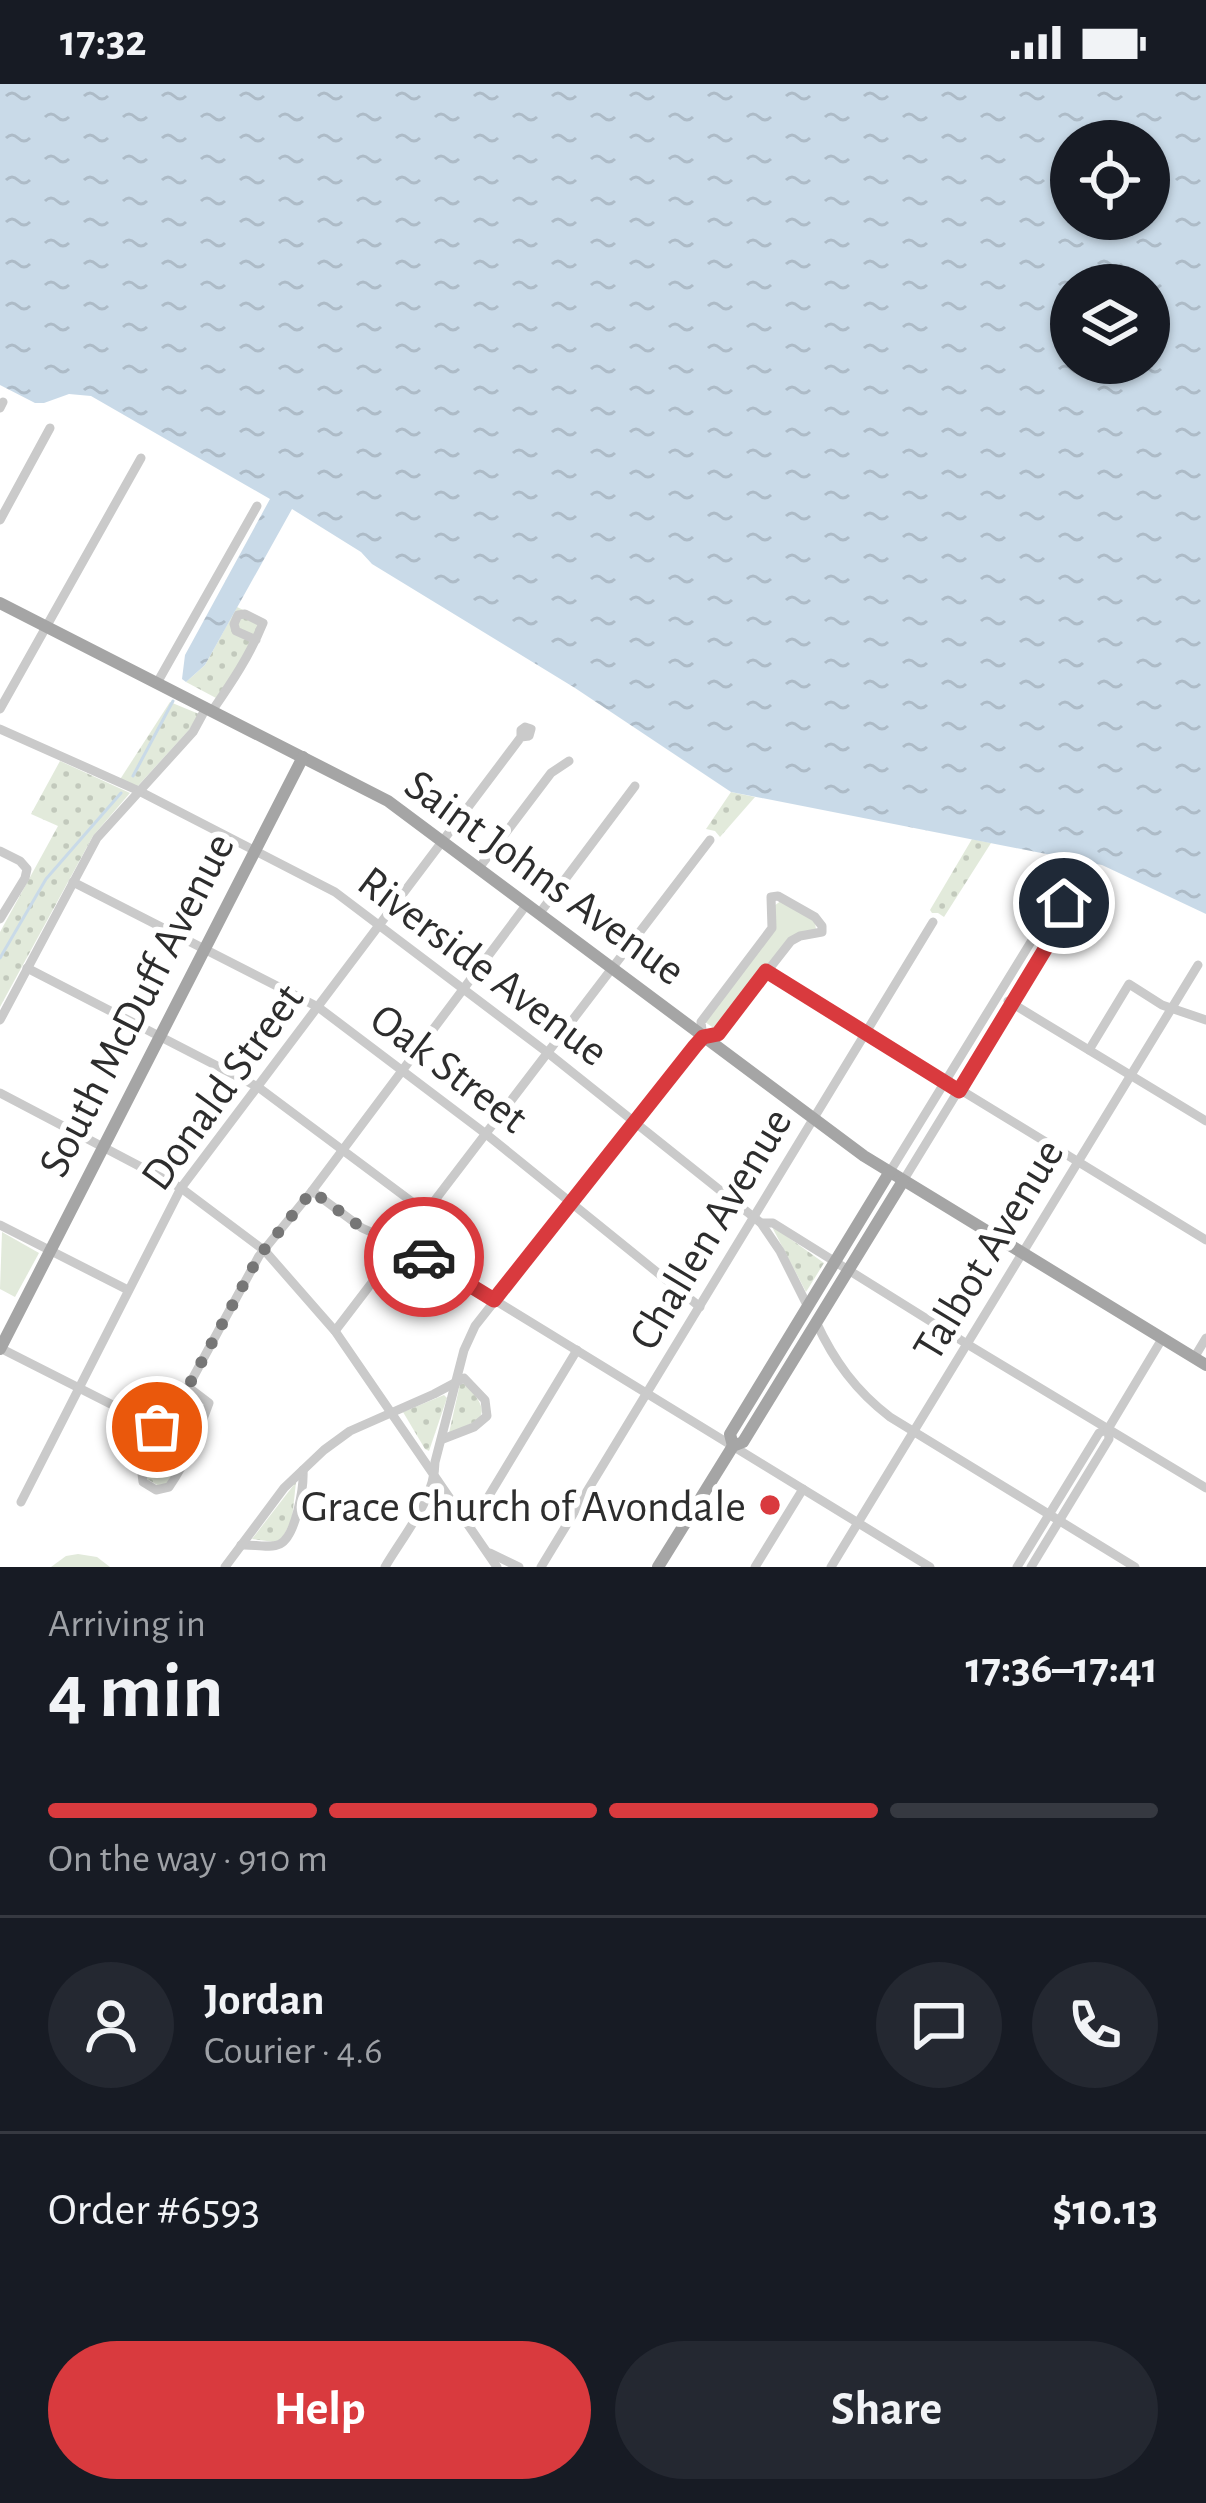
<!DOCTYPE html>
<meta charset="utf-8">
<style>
:root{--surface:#171b24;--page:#242831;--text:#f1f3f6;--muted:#9ea1a6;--line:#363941;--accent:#d93a3e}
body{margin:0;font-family:"Alegreya Sans",sans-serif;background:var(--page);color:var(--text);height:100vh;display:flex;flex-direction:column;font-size:45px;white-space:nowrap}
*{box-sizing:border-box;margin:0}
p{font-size:39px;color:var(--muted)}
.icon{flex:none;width:66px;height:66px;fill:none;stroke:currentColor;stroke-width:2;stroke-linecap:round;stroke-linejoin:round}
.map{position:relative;height:1483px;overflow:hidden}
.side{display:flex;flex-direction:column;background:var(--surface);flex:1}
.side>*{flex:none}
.tools{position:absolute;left:1050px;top:36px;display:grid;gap:24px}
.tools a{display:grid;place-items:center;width:120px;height:120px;border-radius:50%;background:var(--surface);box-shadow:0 3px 9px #0004;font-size:60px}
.pin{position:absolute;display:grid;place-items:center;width:102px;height:102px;color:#fff;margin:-51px;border:6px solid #fff;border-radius:50%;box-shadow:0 3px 12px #0007}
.courier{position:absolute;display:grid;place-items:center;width:120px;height:120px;margin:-60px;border:9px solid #d93a3e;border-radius:50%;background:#fff;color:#222;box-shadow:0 3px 15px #0007}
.summary em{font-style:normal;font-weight:700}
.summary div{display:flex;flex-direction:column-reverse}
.summary{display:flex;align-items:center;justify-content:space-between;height:204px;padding:0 48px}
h1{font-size:78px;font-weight:700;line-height:90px}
.bar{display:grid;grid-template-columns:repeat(4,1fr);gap:18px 12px;align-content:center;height:144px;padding:0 48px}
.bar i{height:15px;border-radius:9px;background:var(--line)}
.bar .active{background:var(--accent)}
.bar p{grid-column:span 4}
.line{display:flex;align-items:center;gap:30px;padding:0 48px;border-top:3px solid var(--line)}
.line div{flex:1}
.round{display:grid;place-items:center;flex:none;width:126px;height:126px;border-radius:63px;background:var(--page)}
.action{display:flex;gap:24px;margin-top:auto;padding:24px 48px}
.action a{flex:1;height:138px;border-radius:72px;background:var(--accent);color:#fff;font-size:48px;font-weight:700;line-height:138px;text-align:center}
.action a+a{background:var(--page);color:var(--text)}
.status{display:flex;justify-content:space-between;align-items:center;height:84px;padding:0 60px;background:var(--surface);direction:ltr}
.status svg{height:33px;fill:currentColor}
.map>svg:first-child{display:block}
.grass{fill:#e2eadb}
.park{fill:url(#park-dots)}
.water{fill:url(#water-ripples);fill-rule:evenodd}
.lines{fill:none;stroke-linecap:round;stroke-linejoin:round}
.stream{stroke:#c9dae8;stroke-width:3}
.minor{stroke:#cacaca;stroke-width:9}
.major{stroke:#a5a5a5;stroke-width:12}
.done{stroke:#767676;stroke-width:12;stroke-dasharray:0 21.6}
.route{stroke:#d93a3e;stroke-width:15}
.poi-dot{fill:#d93a3e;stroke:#fff;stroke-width:4.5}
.labels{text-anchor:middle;stroke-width:12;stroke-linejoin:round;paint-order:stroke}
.street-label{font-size:45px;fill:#2d2d2d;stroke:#fff}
.poi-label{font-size:45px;fill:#2d2d2d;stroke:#fff;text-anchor:end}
</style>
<div class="status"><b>17:32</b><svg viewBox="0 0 49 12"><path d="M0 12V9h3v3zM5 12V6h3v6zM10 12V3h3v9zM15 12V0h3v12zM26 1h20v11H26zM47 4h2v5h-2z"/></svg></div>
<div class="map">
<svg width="1206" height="1483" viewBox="0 0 1206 1483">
<defs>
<pattern id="park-dots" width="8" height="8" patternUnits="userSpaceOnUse" patternTransform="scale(3)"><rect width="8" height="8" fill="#e2eadb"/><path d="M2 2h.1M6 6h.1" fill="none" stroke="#c2c9bc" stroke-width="1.8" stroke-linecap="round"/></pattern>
<pattern id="water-ripples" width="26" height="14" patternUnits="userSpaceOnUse" patternTransform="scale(3)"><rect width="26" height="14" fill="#c9dae8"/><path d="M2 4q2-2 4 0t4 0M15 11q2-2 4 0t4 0" fill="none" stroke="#adbbc7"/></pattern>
</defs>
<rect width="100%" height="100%" fill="#fff"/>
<g class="grass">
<polygon points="782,816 815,838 816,846 803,847 718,947 705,938 776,843 774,822"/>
<polygon points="2,1148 39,1169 15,1213 0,1205"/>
<polygon points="78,1470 97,1473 110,1483 51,1483 66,1472"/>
</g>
<g class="park">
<polygon points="237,523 262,535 249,566 216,614 186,598 205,581"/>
<polygon points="170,618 199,630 189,646 136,704 119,697"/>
<polygon points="60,677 130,709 93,752 0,923 0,848 58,742 31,730"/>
<polygon points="731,708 755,713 720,753 715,747 706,745"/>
<polygon points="972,755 991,759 944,833 938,829 932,829 930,826"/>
<polygon points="1072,775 1095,779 1073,817 1069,812 1055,813 1052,810"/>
<polygon points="771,1141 824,1179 806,1208"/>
<path d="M460 1300H466C494 1332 483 1336 449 1349Z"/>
<polygon points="444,1311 447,1314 429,1367 425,1365 403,1328"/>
<polygon points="190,1316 203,1323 204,1331 166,1401 159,1402 147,1395 146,1390 186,1317"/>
<polygon points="296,1398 292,1435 282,1455 274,1458 252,1455"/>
</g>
<path class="water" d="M0 0H1206V830L1102 781 731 708 575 604 372 480 361 468 292 425 205 581 186 598 182 595 185 571 270 415 91 312 69 310 44 319H35L0 301ZM1071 57H1149V135H1071ZM1071 201H1149V279H1071Z"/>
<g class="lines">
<g class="stream">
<polyline points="133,692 173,617"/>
<polyline points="0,874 46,795 121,709"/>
</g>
<g class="minor">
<polyline points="0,324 3,318"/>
<polyline points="0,436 50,344"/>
<polyline points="157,599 257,422"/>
<polyline points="0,625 141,374"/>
<path d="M212 627C232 598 250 571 263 539L245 530 238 531 234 540 236 547 256 556"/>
<polyline points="0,645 139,707 335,808 548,969 761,1139 773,1139 967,1260 1206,1404"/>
<polyline points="0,767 20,777 27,785 25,794 0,835"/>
<polyline points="479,784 551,689 569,677"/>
<polyline points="73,798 318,923 486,1050 700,1223"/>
<polygon points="778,812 815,833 822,842 822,848 800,852 791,857 718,950 703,953 701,938 772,844 771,813"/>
<polyline points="539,830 635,702"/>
<polyline points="27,884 258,1003 427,1129"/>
<polyline points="766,887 1206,1156"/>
<polyline points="1008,917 1206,1037"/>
<polyline points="0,936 97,754 193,648 206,624"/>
<polyline points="1089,966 1129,900 1162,921 1206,936"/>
<polyline points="0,1009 181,1104 265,1167 335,1247 497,1483"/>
<polyline points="889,1089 1053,822 1061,817 1064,819 1067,829 903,1097"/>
<polyline points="312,1107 362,1144 418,1169 930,1483"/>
<polyline points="761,1139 780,1167 808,1223"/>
<polyline points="0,1141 128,1206"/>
<path d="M816 1238C834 1277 856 1307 890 1333L1135 1483"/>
<polyline points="335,1247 710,756"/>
<polyline points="0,1264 164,1347"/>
<polyline points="1194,1274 1206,1254"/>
<path d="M188 1303 209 1319C198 1349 187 1377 169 1403L156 1406 143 1398 142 1390 164 1347 259 1172 312 1107 527 820"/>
<polyline points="21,1418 181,1104 521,653 521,646 525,643 531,645 529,652 521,653"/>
<polyline points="470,1443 577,1266"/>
<path d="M241 1461C253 1460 270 1465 280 1460 296 1452 304 1403 303 1386"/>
<polyline points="490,1469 519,1483"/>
<polyline points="225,1483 284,1404 324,1366 350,1347 434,1310 464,1294 485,1316 487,1332 474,1343 443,1355"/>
<path d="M385 1483C403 1452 435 1415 435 1378L464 1266 475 1242 703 953"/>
<polyline points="541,1483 933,838"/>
<polyline points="755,1483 803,1405"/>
<polyline points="831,1483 1198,881"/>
<polyline points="1017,1483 1099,1349 1108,1345 1162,1255"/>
<polyline points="1031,1483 1109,1355 1108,1345"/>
</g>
<g class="major">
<polyline points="0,519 388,717 864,1072 1206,1281"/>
<polyline points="0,1265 303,673"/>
<polyline points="733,1362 730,1350 889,1089"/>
<polyline points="658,1483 733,1362 743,1358 903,1097"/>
</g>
</g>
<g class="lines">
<polyline class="done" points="157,1343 164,1347 259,1172 312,1107 362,1144 424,1173"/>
<polyline class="route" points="424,1173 494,1216 695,962 703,953 718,950 766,887 959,1007 1067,829 1064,819"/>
</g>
<circle class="poi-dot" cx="770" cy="1421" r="12"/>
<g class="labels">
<g class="street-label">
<text transform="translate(546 792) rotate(36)" y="16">Saint Johns Avenue</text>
<text transform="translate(484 881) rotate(37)" y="16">Riverside Avenue</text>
<text transform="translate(135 920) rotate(-63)" y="16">South McDuff Avenue</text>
<text transform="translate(450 983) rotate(37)" y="16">Oak Street</text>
<text transform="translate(221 1002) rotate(-54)" y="16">Donald Street</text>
<text transform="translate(709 1144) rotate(-59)" y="16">Challen Avenue</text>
<text transform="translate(987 1165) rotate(-59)" y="16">Talbot Avenue</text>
</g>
<g class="poi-label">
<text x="746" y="1437">Grace Church of Avondale</text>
</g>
</g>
</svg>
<div class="tools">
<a><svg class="icon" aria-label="locate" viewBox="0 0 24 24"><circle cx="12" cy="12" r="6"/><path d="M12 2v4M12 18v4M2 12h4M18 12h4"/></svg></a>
<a><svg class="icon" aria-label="layers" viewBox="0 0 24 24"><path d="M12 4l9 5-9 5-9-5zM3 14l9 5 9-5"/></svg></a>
</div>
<div class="pin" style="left:157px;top:1343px;background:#ea580c"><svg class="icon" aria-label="bag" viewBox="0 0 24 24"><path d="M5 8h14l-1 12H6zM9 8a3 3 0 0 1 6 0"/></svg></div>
<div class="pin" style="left:1064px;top:819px;background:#1f2937"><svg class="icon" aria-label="home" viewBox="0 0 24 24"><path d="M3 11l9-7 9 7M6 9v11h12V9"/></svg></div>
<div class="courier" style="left:424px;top:1173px"><svg class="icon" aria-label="car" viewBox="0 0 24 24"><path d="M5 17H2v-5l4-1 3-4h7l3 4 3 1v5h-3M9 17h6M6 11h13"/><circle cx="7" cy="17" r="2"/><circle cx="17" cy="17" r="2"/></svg></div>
</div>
<section class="side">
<div class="summary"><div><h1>4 min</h1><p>Arriving in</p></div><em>17:36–17:41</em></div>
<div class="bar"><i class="active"></i><i class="active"></i><i class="active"></i><i></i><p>On the way · 910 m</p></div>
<div class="line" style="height:216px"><a class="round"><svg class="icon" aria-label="person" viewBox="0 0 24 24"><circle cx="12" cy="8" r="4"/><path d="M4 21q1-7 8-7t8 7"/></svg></a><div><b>Jordan</b><p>Courier · 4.6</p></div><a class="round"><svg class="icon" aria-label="chat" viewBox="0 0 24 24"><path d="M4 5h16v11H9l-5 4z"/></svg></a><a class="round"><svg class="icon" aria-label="phone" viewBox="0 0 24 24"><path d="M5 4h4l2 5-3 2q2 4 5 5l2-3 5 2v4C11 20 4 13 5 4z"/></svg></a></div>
<div class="line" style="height:156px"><div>Order #6593</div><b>$10.13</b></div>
<div class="action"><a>Help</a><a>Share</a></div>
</section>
